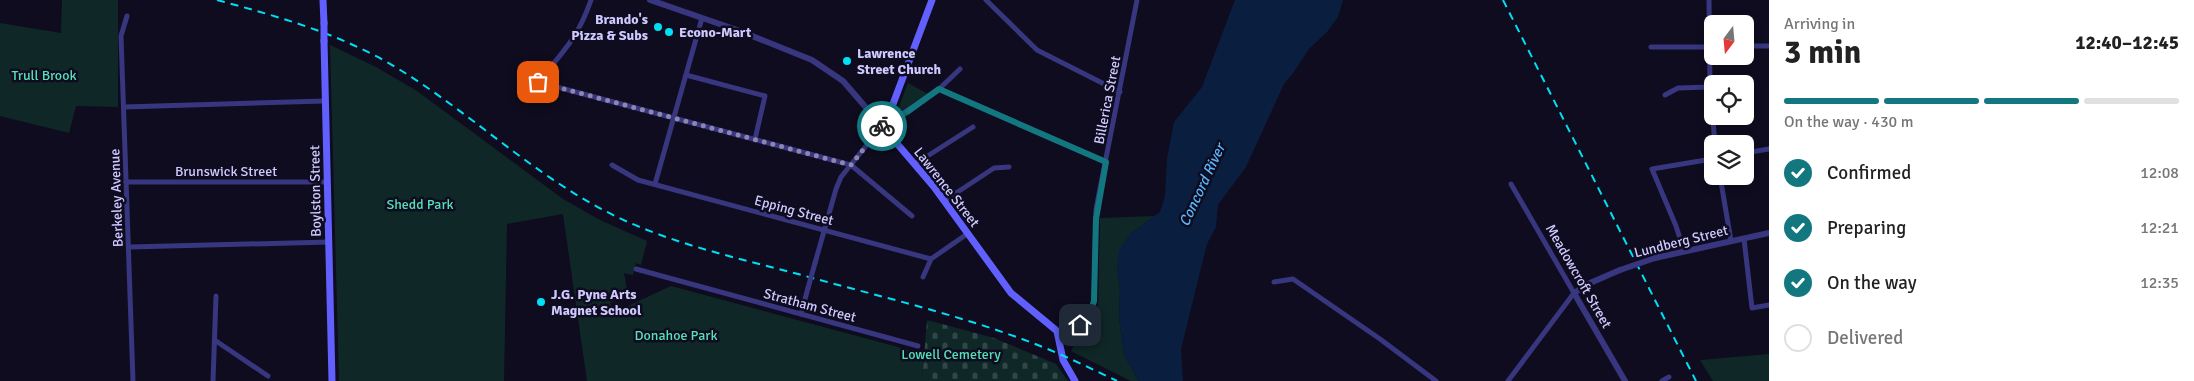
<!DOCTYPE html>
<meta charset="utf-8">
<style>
:root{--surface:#fff;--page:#f2f2f2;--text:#222;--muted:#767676;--line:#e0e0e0;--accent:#137780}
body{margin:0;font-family:Signika,sans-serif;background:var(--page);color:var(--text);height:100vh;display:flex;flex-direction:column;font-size:19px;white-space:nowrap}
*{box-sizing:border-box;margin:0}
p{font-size:16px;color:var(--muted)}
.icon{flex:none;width:28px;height:28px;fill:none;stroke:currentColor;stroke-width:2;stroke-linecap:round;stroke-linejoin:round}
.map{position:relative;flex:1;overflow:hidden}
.panel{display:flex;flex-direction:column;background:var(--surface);width:425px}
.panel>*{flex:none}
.needle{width:32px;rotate:196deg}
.buttons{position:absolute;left:1704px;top:15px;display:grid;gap:10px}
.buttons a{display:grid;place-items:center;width:50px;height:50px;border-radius:8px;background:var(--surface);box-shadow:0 2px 8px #0003;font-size:25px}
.pin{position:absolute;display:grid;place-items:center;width:42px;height:42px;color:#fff;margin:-21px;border-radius:10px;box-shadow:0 2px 8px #0006}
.courier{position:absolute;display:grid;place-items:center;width:50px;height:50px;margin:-25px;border:4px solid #137780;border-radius:50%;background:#fff;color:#222;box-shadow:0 1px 6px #0007}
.summary em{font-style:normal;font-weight:700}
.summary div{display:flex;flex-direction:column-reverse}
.summary{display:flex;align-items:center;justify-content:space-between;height:85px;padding:0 15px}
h1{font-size:32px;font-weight:700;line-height:38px}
.bar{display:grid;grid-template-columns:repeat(4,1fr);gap:8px 5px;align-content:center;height:60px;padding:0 15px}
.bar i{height:6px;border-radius:4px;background:var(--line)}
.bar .on{background:var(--accent)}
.bar p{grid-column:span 4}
ol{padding:0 15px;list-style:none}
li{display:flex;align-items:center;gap:15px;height:55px}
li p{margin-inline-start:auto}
li .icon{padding:5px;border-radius:50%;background:var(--accent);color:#fff;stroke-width:4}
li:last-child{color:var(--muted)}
li i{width:28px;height:28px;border:2px solid var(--line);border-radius:50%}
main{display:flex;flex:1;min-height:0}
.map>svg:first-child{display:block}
.cemetery{fill:url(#cemetery-stones)}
.park{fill:#0f2827}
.water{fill:#0a1e3f}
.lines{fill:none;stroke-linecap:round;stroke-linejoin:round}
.minor{stroke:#37367e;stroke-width:5}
.tertiary{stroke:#37367e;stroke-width:6}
.secondary{stroke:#6160ff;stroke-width:7}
.rail{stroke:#00e0f4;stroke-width:2;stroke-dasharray:8 6;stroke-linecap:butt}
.minor-bridge{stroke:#37367e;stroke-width:5}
.tertiary-bridge{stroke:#37367e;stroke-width:6}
.secondary-bridge{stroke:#6160ff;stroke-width:7}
.done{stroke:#8b87b0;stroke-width:5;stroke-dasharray:0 9}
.route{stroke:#137780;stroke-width:6}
.poi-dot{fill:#00e0f4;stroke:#0e0c1e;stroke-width:2}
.labels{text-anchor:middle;stroke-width:5;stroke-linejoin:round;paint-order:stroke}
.poi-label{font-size:14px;font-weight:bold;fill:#cec9ff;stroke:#0e0c1e;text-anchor:start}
.park-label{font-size:14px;fill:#54e0ba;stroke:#0e0c1e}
.street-label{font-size:14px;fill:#cec9ff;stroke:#0e0c1e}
.water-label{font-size:15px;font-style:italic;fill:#57b5ff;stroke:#0e0c1e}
</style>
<main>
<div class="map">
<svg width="1769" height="381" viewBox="0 0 1769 381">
<defs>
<pattern id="cemetery-stones" width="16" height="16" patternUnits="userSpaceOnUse" patternTransform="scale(1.25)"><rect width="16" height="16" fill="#0f2827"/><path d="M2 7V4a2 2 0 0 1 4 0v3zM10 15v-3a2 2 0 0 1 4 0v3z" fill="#314647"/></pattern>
</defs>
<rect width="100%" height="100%" fill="#0e0c1e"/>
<polygon class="cemetery" points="927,320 994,338 1056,364 1068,381 922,381"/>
<g class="park">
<polygon points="62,0 118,0 118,107 76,106 69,133 0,116 0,23 61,33"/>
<polygon points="330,45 376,67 417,91 563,199 600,220 647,241 641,265 636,263 633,275 624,273 628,295 610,303 615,312 671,286 924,354 922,381 587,381 563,214 507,224 504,381 339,381"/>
<polygon points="908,83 928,94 896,114"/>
<polygon points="1155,216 1130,234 1117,270 1120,287 1119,317 1124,355 1139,381 1131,381 1071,351 1080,333 1098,311 1100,218"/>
<polygon points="1769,354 1769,381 1713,381 1700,360"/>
</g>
<polygon class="water" points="1235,0 1343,0 1338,17 1327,32 1309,49 1294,72 1284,84 1246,167 1218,205 1216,227 1207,244 1181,349 1183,381 1139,381 1124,355 1119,317 1120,287 1117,270 1119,250 1130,234 1160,212 1165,196 1167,158 1174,122 1202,87"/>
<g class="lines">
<g class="minor">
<path d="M591 0C578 38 563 52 538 82L851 165 912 216"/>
<polyline points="986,0 1037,50 1120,92"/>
<polyline points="1709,0 1710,87 1715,144"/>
<polyline points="127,16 121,36 133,381"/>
<polyline points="1745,46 1769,46"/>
<polyline points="1651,47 1712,47"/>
<polyline points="686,75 765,96 755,139"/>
<polyline points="939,89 1106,162"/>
<polyline points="1665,95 1678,88 1710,87"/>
<polyline points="124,107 325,101"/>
<polyline points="1745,153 1769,149"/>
<polyline points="915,164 973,127"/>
<polyline points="612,165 638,180 931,259 967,234"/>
<polyline points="1720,176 1731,241"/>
<polyline points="126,182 327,182"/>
<polyline points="655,184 702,18"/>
<polyline points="944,201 994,168 1009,167"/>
<polyline points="1744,239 1752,308 1769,305"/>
<polyline points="130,247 329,242"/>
<polyline points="1684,251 1676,226 1652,169 1712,159"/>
<polyline points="815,263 836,189 841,177 882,126 936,92 960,69"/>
<polyline points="636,269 918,346"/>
<polyline points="923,277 931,259"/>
<polyline points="1274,282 1293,279 1380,339 1436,381"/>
<polyline points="801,314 808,288"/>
<polyline points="1059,336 1086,320 1094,301 1096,209 1137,0"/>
<polyline points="216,341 268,376"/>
<polyline points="213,381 216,296"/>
<polyline points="1508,381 1574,293 1511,184"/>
<polyline points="1662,381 1669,377"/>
</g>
<g class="tertiary">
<polyline points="650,0 740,31 812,60 843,81 882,126"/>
<polyline points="1655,258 1769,233"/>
<polyline points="1620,270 1590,283 1574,293 1625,381"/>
</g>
<g class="secondary">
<polyline points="323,0 324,23"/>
<polyline points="932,0 890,112 882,126 934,187 1011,293 1057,331 1063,360 1075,381"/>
<polyline points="324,41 332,381"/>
</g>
<g class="rail">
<path d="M217 0C280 17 341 34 397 68 476 116 542 184 628 222 682 246 741 259 798 274 873 295 949 312 1022 339 1055 351 1086 366 1117 381"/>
<polyline points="1503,0 1696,381"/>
</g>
<polyline class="minor-bridge" points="808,288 815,263"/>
<polyline class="tertiary-bridge" points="1620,270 1655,258"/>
<polyline class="secondary-bridge" points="324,23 324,41"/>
</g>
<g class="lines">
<polyline class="done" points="538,82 851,165 882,126"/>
<polyline class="route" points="882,126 907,112 939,89 1106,162 1096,219 1094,301 1090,314 1080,325"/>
</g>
<g class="poi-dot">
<circle cx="658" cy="27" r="5"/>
<circle cx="669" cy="32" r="5"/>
<circle cx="847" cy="61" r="5"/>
<circle cx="541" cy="302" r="5"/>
</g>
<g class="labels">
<g class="poi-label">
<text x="648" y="24" text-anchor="end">Brando's<tspan x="648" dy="16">Pizza &amp; Subs</tspan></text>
<text x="679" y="37">Econo-Mart</text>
<text x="857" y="58">Lawrence<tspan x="857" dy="16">Street Church</tspan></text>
<text x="551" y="299">J.G. Pyne Arts<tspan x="551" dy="16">Magnet School</tspan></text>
</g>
<g class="park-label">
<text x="44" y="80">Trull Brook</text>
<text x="420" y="209">Shedd Park</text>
<text x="676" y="340">Donahoe Park</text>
<text x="951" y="359">Lowell Cemetery</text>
</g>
<g class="street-label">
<text transform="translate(1107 100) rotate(-79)" y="5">Billerica Street</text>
<text x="226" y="176">Brunswick Street</text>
<text transform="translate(947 187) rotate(52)" y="5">Lawrence Street</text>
<text transform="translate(315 191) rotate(-91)" y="5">Boylston Street</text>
<text transform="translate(116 198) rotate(-92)" y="5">Berkeley Avenue</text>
<text transform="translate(794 210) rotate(15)" y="5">Epping Street</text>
<text transform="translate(1681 241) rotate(-14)" y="5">Lundberg Street</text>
<text transform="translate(1579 276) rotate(60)" y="5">Meadowcroft Street</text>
<text transform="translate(810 305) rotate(15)" y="5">Stratham Street</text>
</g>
<g class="water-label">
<text transform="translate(1202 185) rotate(-65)" y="5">Concord River</text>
</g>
</g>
</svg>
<div class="buttons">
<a><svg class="needle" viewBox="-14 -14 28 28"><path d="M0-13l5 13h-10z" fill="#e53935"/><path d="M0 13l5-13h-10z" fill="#767676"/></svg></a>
<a><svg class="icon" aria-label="locate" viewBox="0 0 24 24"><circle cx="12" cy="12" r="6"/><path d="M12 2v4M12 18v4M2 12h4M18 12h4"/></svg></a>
<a><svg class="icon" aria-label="layers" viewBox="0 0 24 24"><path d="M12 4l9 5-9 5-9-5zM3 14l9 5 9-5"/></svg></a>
</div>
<div class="pin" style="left:538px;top:82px;background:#ea580c"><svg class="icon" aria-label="bag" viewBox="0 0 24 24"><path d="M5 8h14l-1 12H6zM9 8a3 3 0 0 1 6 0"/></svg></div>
<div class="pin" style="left:1080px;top:325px;background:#1f2937"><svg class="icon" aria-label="home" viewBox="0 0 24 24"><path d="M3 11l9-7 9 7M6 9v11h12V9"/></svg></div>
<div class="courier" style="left:882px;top:126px"><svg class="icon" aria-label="bike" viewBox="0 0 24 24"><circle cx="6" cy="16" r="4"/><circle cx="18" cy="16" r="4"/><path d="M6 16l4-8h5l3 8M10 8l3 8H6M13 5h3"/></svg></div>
</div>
<section class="panel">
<div class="summary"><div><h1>3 min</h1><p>Arriving in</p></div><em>12:40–12:45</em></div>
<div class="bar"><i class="on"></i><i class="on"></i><i class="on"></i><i></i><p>On the way · 430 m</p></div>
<ol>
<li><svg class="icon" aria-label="check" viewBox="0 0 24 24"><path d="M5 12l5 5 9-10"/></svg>Confirmed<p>12:08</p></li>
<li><svg class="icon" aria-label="check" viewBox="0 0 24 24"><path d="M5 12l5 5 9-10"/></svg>Preparing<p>12:21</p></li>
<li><svg class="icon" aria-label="check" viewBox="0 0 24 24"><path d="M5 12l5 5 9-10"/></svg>On the way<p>12:35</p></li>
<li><i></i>Delivered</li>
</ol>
</section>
</main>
